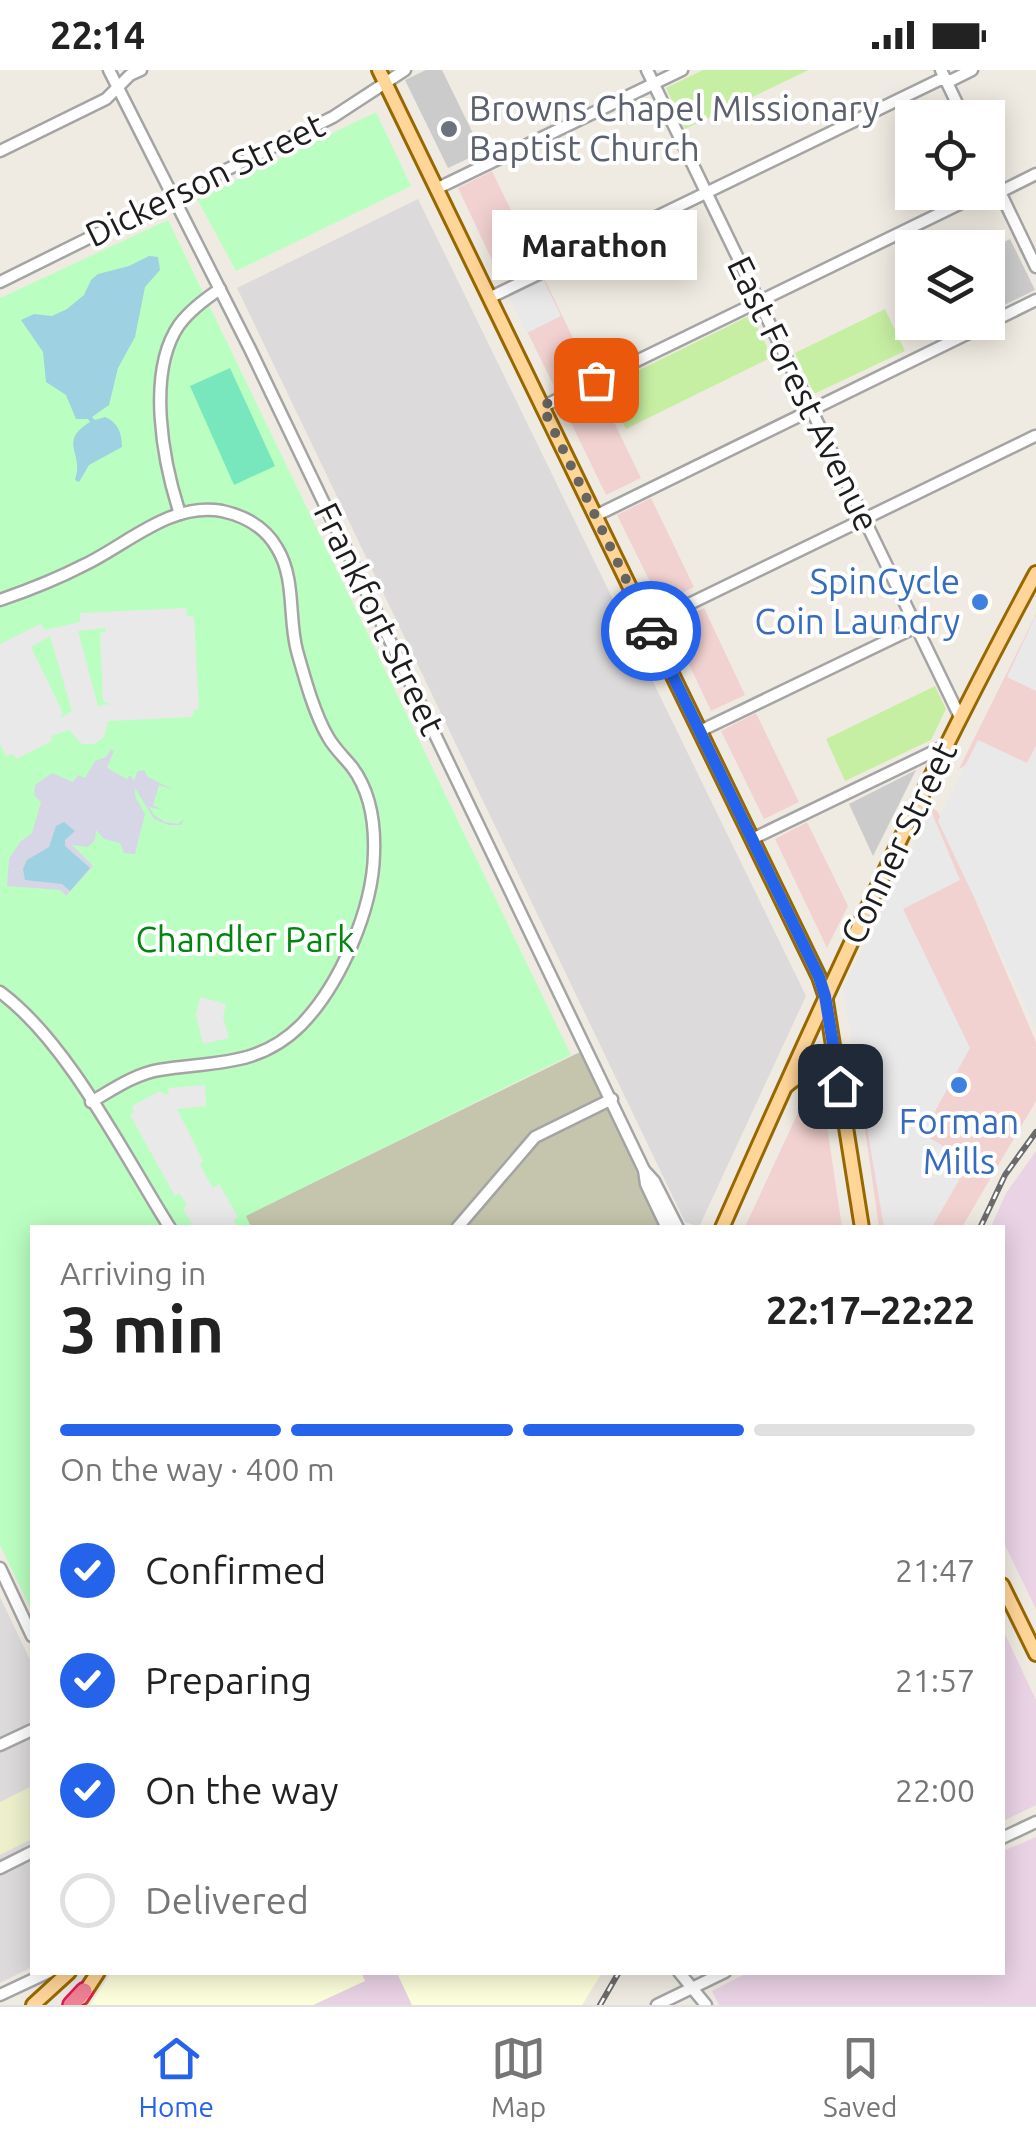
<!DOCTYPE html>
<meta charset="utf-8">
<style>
:root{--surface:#fff;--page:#f6f6f6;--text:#222;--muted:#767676;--line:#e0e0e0;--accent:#2563eb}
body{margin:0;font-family:Ubuntu,sans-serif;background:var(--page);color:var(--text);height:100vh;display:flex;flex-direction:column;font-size:38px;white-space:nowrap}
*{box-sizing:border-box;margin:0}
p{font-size:32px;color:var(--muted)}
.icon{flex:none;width:55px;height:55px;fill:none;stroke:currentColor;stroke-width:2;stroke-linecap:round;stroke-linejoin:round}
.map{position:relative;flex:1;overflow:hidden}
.side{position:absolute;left:30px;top:1155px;width:975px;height:750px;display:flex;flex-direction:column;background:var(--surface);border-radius:0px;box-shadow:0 5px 25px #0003}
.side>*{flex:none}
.buttons{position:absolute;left:895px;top:30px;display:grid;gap:20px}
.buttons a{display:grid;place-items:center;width:110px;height:110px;border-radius:0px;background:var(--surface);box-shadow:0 5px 25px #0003;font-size:50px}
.pin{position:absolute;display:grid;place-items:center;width:85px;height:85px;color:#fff;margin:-42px;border-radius:20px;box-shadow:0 5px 15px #0006}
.courier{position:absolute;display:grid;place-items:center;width:100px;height:100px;margin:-50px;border:8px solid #2563eb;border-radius:50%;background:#fff;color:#222;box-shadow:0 2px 12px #0007}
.bubble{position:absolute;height:70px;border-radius:0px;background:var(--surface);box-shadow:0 5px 25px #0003;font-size:32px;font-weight:700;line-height:70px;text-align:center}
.headline em{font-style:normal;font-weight:700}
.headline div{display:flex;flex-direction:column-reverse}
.headline{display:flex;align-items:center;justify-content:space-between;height:170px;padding:0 30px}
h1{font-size:65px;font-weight:700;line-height:75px}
.bar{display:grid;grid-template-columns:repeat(4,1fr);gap:15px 10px;align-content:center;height:120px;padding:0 30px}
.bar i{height:12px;border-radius:8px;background:var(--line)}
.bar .selected{background:var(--accent)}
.bar p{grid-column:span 4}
ol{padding:0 30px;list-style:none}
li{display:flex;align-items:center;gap:30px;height:110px}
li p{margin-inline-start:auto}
li .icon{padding:10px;border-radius:50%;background:var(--accent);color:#fff;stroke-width:4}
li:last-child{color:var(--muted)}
li i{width:55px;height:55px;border:5px solid var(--line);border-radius:50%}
.status{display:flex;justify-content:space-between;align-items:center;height:70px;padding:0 50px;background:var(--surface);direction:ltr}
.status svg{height:28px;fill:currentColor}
.tab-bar{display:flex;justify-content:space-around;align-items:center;height:140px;border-top:2px solid var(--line);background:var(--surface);font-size:28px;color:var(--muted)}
.tab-bar a{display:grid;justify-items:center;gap:5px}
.tab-bar .selected{color:var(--accent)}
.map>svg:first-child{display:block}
.residential{fill:#dcdada}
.commercial{fill:#f2d2d0}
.industrial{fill:#e9d3e5}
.education{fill:#feffdc}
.religious{fill:#cbcbcb}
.construction{fill:#c5c5ad}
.farmland{fill:#edf0cb}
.grass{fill:#c7efa3}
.park{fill:#baffc1}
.pitch{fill:#78e7be}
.parking{fill:#e9e9e9;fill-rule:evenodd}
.plaza{fill:#d7d6e6}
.water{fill:#9ed1e2}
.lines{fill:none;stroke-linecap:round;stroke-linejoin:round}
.minor-casing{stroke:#a4a4a4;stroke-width:15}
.major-casing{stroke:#976800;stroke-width:18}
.highway-casing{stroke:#ea1358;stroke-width:20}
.minor{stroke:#fff;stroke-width:10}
.major{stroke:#ffd598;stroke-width:12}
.highway{stroke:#ef8294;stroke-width:15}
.rail-casing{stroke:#6b6b6b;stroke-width:6}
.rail{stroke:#fff;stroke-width:2.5;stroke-dasharray:8;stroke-linecap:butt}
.done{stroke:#676562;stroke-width:10;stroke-dasharray:0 18}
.route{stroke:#2563eb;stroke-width:12}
.worship-dot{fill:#6b7280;stroke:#fff;stroke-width:4}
.shop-dot{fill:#3f7fe0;stroke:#fff;stroke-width:4}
.labels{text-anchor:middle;stroke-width:8;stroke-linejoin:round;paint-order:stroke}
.worship-label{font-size:35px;fill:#5b616d;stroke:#fff;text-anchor:start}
.street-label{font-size:35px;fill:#1d1d1d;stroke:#fff}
.shop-label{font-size:35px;fill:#366cbe;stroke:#fff;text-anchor:end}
.park-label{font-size:35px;fill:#01860f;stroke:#fff}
</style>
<div class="status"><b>22:14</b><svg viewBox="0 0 49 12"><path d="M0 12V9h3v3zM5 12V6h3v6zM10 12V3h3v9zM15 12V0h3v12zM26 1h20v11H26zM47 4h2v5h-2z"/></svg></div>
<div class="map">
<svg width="1036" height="1935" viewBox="0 0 1036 1935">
<rect width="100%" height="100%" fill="#f0ebe2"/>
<g class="residential">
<polygon points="418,129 806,926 699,1157 685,1152 237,218"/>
<polygon points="0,1527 32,1594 32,1897 0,1913"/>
</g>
<g class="commercial">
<polygon points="492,101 535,190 500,207 458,118"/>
<polygon points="545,210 588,299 554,316 510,227"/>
<polygon points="598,319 641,408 606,425 563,336"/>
<polygon points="651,428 694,517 661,534 617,445"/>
<polygon points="704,538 745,625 711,641 670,554"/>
<polygon points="1036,544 1036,792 982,686 959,699"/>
<polygon points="756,643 799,732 764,749 721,661"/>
<polygon points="933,738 938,742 1036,972 1036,1031 962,1157 879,1157 845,920"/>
<polygon points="807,752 848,836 827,878 775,769"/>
<polygon points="802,1034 824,1036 842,1157 745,1157"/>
</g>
<g class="industrial">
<polygon points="1036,1081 1036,1539 1003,1471 1002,1158 991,1157 1006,1123"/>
<polygon points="1003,1560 1036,1630 1036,1735 1003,1751"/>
<polygon points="1036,1767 1036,1935 719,1935 712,1921 747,1903 1002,1902 1003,1781"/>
<polygon points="361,1902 397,1903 412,1935 313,1935 364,1911"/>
</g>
<g class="education">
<polygon points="361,1902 365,1911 313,1935 90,1935 111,1903"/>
<polygon points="397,1903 602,1903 582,1935 412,1935"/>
</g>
<g class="religious">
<polygon points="426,0 442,0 482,82 448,98 405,10"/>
<polygon points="1010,169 1035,220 988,243 988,180"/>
<polygon points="916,700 873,786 849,734"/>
</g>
<polygon class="construction" points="580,982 628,1078 640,1112 662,1157 251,1158 245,1146"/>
<polygon class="farmland" points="32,1716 32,1769 0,1785 0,1732"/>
<g class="grass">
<polygon points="703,0 809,0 685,59 666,18"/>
<polygon points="885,239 905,281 814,324 795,283"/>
<polygon points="751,245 772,287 626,359 605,317"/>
<polygon points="935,616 946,639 931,670 845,711 826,669"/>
</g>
<g class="park">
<polygon points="376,42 411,116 236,201 197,129"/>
<polygon points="168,150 571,985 246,1146 251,1157 32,1158 32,1541 0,1475 0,228"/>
</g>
<polygon class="pitch" points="230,298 275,396 234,415 190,316"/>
<g class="parking">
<polygon points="544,211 561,246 527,263 509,227"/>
<path d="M186 538 187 546 194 547 199 639 194 640 192 647 108 651 104 667 94 674H82L69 660 51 666 52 671 16 689 13 684 6 686 0 674V574L40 554 45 560 80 552V543ZM105 558 106 562 100 563 103 631 110 634 98 636 78 561ZM50 566 72 641 59 649 63 643 31 577Z"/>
<polygon points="1036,545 1036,621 1007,607"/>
<polygon points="978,670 1027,693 1036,676 1036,958 938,751"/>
<polygon points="931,741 960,810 903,839 970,978 934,1043 940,1047 929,1068 970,1091 932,1157 884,1157 843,918"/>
<polygon points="200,927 226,934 223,947 229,968 203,974 196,945"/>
<polygon points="205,1015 206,1036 177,1039 203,1091 200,1095 213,1118 219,1114 238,1147 234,1150 238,1157 194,1157 183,1139 187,1135 179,1123 175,1126 130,1045 134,1042 132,1036 160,1021 164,1025 168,1024 169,1018"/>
</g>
<polygon class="plaza" points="111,679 114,681 107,698 127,709 130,705 134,711 137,702 144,700 148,707 174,720 159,715 153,735 163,740 149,737 154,745 165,752 178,754 184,749 181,755 169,755 154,749 135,718 135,726 145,744 135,784 124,783 120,773 104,769 96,760 95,770 88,777 72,775 93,796 66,826 60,820 7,816 9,789 20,772 32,763 41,732 34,725 35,715 52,703 73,712 78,705 85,708 95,691 106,687"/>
<g class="water">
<path d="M149 186 158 187 160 200 145 217 135 267 118 298 109 335 92 347 95 350 105 347C118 352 122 364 122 377L89 395 79 412 75 410C85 383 57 372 90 352L88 349H76L66 325 46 312 43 282 21 250 34 244 52 246 67 239 84 225 91 210 98 204 129 196Z"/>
<polygon points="64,752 75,761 65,770 65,776 90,798 70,821 62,814 25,810 23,799 27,790 49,777 56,756"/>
</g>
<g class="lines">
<g class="minor-casing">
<g id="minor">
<polyline points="109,0 250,279 644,1100"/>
<polyline points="647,0 960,647"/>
<polyline points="941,0 964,48"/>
<polyline points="0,81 106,29 130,5 141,0"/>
<polyline points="988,97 1036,197"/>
<polyline points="436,119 682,0"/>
<polyline points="995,119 1006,119 1036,104"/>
<polyline points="0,212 333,47 405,0"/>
<polyline points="489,228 939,10 952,10 972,0"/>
<polyline points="542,337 984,122"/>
<path d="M180 444C163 392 146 303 179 255 190 240 205 229 220 219"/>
<polyline points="595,446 1036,230"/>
<path d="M0 530C29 520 57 509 84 495 128 474 170 432 222 441 245 446 265 457 277 478 296 509 288 548 297 581 305 609 314 643 328 667 334 678 344 687 352 697 370 721 375 754 374 783 373 839 340 915 301 955 258 998 212 991 159 1000 135 1004 112 1020 91 1032"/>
<polyline points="648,554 1035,366"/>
<polyline points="700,661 916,557"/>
<polyline points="752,769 947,675"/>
<path d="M0 922C68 972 124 1085 170 1158"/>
<polyline points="457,1158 535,1067 612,1029"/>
<polyline points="667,1158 646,1114 644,1100 654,1111 678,1158"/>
<polyline points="0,1498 32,1566"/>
<polyline points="0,1675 32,1660"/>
<polyline points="1002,1768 1036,1752"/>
<polyline points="0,1798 32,1782"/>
<polyline points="679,1902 706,1935"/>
<polyline points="0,1925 49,1902"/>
<polyline points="657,1935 725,1902"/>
</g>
</g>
<g class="major-casing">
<g id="major">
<polyline points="379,0 819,907 825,925 862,1158"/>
<path d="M786 1016C809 997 819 993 840 1016"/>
<path d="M722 1158C820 936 921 716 1036 503"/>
<polyline points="1002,1515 1036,1584"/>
<polyline points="81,1928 98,1902"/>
<polyline points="33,1935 69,1902"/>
</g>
</g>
<g class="highway-casing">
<polyline id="highway" points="71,1935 84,1921"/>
</g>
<use href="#minor" class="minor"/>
<use href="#major" class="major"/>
<use href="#highway" class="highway"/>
<g class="rail-casing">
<g id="rail">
<polyline points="980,1158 1005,1105 1036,1062"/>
<polyline points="600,1935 619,1902"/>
</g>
</g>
<use href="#rail" class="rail"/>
</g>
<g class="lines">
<polyline class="done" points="596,310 542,336 651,561"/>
<polyline class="route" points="651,561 819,907 825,926 840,1016"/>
</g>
<circle class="worship-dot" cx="449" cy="59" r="10"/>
<g class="shop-dot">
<circle cx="980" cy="532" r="10"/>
<circle cx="959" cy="1015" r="10"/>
</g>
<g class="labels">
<g class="worship-label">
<text x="469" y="51">Browns Chapel MIssionary<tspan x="469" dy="40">Baptist Church</tspan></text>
</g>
<g class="street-label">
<text transform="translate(205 110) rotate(-26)" y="12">Dickerson Street</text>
<text transform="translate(803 324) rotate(64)" y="12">East Forest Avenue</text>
<text transform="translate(379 549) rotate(64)" y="12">Frankfort Street</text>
<text transform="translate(899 773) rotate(-64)" y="12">Conner Street</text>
</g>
<g class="shop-label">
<text x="960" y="524">SpinCycle<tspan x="960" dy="40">Coin Laundry</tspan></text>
<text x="959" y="1064" text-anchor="middle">Forman<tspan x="959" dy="40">Mills</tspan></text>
</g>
<g class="park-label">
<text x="245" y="882">Chandler Park</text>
</g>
</g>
</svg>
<div class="buttons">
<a><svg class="icon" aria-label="locate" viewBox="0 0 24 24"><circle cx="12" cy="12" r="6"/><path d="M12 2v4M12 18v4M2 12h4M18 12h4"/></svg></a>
<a><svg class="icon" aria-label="layers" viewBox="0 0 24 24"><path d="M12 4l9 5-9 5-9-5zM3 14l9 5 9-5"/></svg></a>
</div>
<div class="pin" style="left:596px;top:310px;background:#ea580c"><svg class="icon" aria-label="bag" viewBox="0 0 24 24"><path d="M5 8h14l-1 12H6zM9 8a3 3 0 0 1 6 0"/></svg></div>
<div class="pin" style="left:840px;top:1016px;background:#1f2937"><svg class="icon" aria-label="home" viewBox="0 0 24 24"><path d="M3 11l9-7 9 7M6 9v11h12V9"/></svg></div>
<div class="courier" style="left:651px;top:561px"><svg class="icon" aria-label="car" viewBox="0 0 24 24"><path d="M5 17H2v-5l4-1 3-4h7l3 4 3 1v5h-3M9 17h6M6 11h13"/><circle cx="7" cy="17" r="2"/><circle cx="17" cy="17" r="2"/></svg></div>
<div class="bubble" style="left:492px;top:140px;width:205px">Marathon</div>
<section class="side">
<div class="headline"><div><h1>3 min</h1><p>Arriving in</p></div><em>22:17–22:22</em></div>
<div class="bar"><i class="selected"></i><i class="selected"></i><i class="selected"></i><i></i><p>On the way · 400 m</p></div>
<ol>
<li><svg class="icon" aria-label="check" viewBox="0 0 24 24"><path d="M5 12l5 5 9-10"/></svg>Confirmed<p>21:47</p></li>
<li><svg class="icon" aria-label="check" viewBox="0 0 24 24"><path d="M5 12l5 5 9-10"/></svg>Preparing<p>21:57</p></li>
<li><svg class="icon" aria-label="check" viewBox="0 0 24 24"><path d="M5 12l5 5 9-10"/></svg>On the way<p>22:00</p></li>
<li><i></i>Delivered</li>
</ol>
</section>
</div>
<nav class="tab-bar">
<a class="selected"><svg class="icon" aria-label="home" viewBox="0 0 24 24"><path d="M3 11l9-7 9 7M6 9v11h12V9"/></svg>Home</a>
<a><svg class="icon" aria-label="map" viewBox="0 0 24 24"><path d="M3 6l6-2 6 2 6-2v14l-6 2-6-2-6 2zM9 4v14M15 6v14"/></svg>Map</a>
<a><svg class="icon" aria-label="saved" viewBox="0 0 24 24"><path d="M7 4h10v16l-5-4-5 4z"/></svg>Saved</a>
</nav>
